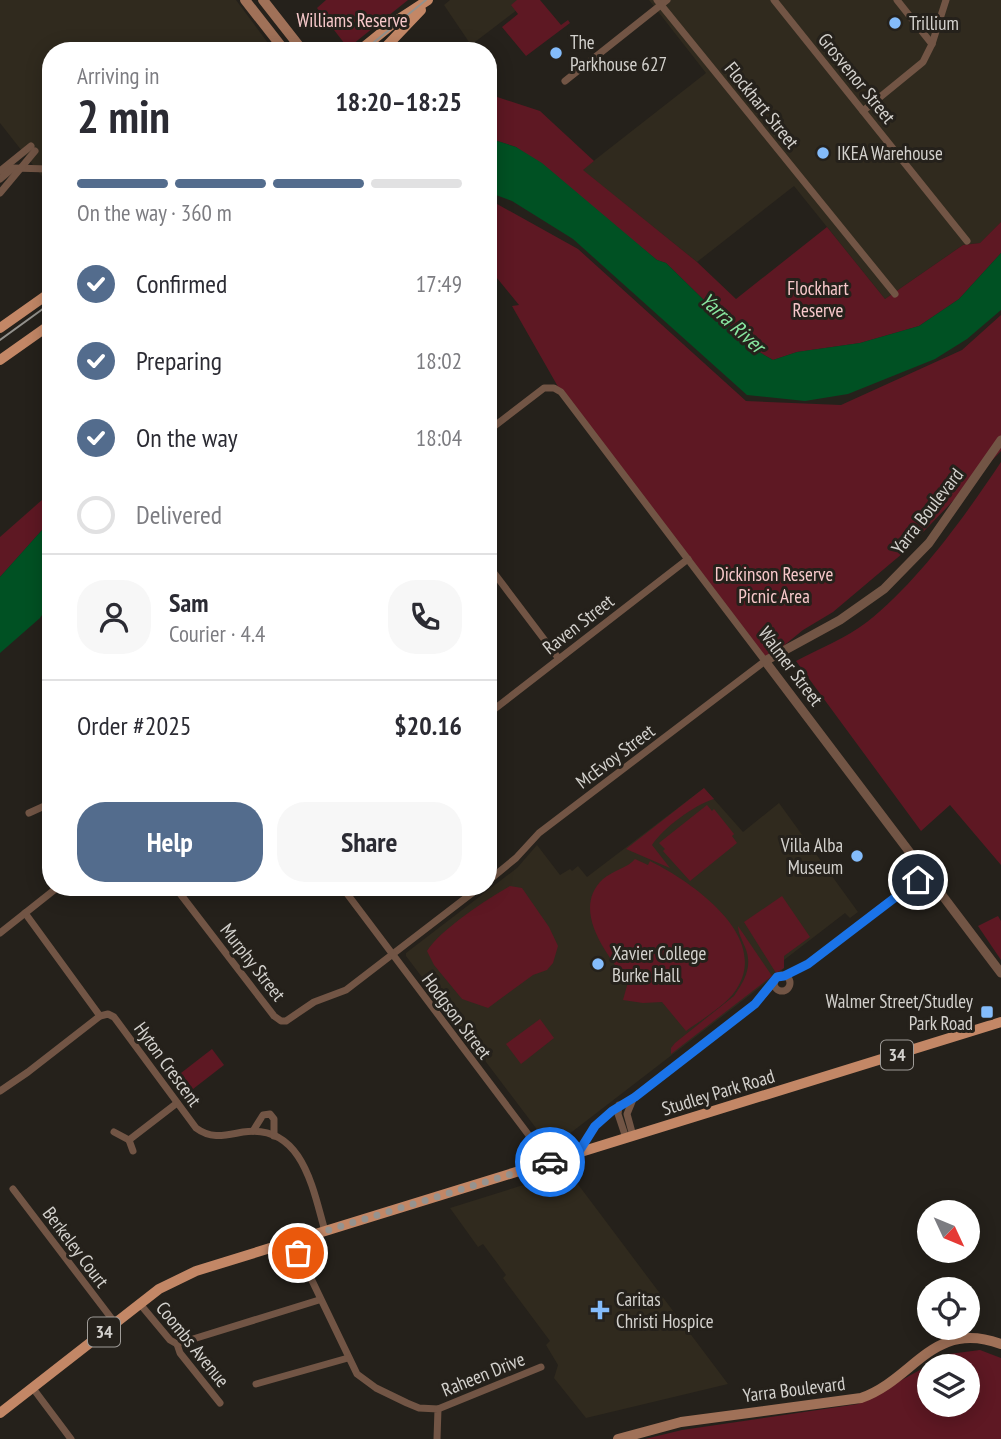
<!DOCTYPE html>
<meta charset="utf-8">
<style>
:root{--surface:#fff;--page:#f7f7f7;--text:#2b2b33;--muted:#7c7c81;--line:#e1e1e2;--accent:#536c8d}
body{margin:0;font-family:"PT Sans Narrow",sans-serif;background:var(--page);color:var(--text);height:100vh;display:flex;flex-direction:column;font-size:26px;white-space:nowrap}
*{box-sizing:border-box;margin:0}
p{font-size:23px;color:var(--muted)}
.icon{flex:none;width:38px;height:38px;fill:none;stroke:currentColor;stroke-width:2;stroke-linecap:round;stroke-linejoin:round}
.map{position:relative;flex:1;overflow:hidden}
.drawer{position:absolute;left:42px;top:42px;width:455px;height:854px;display:flex;flex-direction:column;background:var(--surface);border-radius:28px;box-shadow:0 4px 18px #0003}
.drawer>*{flex:none}
.needle{width:46px;rotate:134deg}
.tools{position:absolute;left:917px;top:1200px;display:grid;gap:14px}
.tools a{display:grid;place-items:center;width:63px;height:63px;border-radius:50%;background:var(--surface);box-shadow:0 4px 18px #0003;font-size:35px}
.pin{position:absolute;display:grid;place-items:center;width:60px;height:60px;color:#fff;margin:-30px;border:4px solid #fff;border-radius:50%;box-shadow:0 2px 7px #0007}
.courier{position:absolute;display:grid;place-items:center;width:70px;height:70px;margin:-35px;border:5px solid #1a73e8;border-radius:50%;background:#fff;color:#222;box-shadow:0 2px 9px #0007}
.head em{font-style:normal;font-weight:700}
.head div{display:flex;flex-direction:column-reverse}
.head{display:flex;align-items:center;justify-content:space-between;height:119px;padding:0 35px}
h1{font-size:46px;font-weight:700;line-height:52px}
.bar{display:grid;grid-template-columns:repeat(4,1fr);gap:10px 7px;align-content:center;height:84px;padding:0 35px}
.bar i{height:9px;border-radius:5px;background:var(--line)}
.bar .current{background:var(--accent)}
.bar p{grid-column:span 4}
.line{display:flex;align-items:center;gap:18px;padding:0 35px;border-top:2px solid var(--line)}
.line div{flex:1}
.round{display:grid;place-items:center;flex:none;width:74px;height:74px;border-radius:28px;background:var(--page)}
ol{padding:0 35px;list-style:none}
li{display:flex;align-items:center;gap:21px;height:77px}
li p{margin-inline-start:auto}
li .icon{padding:7px;border-radius:50%;background:var(--accent);color:#fff;stroke-width:4}
li:last-child{color:var(--muted)}
li i{width:38px;height:38px;border:4px solid var(--line);border-radius:50%}
.button{display:flex;gap:14px;margin-top:auto;padding:14px 35px}
.button a{flex:1;height:80px;border-radius:28px;background:var(--accent);color:#fff;font-size:28px;font-weight:700;line-height:80px;text-align:center}
.button a+a{background:var(--page);color:var(--text)}
.map>svg:first-child{display:block}
.built{fill:#302a1e}
.green{fill:#5e1823;fill-rule:evenodd}
.water{fill:#005123}
.lines{fill:none;stroke-linecap:round;stroke-linejoin:round}
.minor{stroke:#725545;stroke-width:7}
.tertiary{stroke:#725545;stroke-width:9}
.secondary{stroke:#a07158;stroke-width:10}
.primary{stroke:#c38766;stroke-width:10}
.tram{stroke:#93918c;stroke-width:2}
.done{stroke:#96938f;stroke-width:7;stroke-dasharray:0 12.6}
.route{stroke:#1a73e8;stroke-width:9}
.poi-dot{fill:#84bcfb;stroke:#25211b;stroke-width:2.5}
.labels{text-anchor:middle;stroke-width:6;stroke-linejoin:round;paint-order:stroke}
.shield{fill:#25211b;stroke:#9f9c98;stroke-width:2}
.shield-label{font-size:18px;font-weight:bold;fill:#d3d1cd}
.park-label{font-size:19px;fill:#f8c9cb;stroke:#25211b}
.poi-label{font-size:19px;fill:#d3d1cd;stroke:#25211b;text-anchor:start}
.street-label{font-size:19px;fill:#d3d1cd;stroke:#25211b}
.water-label{font-size:21px;font-style:italic;fill:#87e59f;stroke:#25211b}
</style>
<div class="map">
<svg width="1001" height="1439" viewBox="0 0 1001 1439">
<rect width="100%" height="100%" fill="#25211b"/>
<g class="built">
<polygon points="0,0 236,0 274,51 51,51 51,188 0,123"/>
<polygon points="450,0 530,0 471,45 444,5"/>
<polygon points="649,0 1001,0 1001,222 980,243 963,245 885,299 794,186 697,262 582,170 706,73"/>
<polygon points="704,788 743,832 779,803 858,912 850,918 845,913 784,960 784,968 781,971 551,1148 406,956 406,953 517,868 537,845 560,875 570,869 572,871 578,866 587,877"/>
<polygon points="568,1171 728,1384 586,1418 554,1378 558,1365 546,1345 550,1341 503,1278 506,1275 483,1244 478,1247 450,1208"/>
</g>
<g class="green">
<polygon points="326,0 408,0 348,48 317,8"/>
<polygon points="517,0 540,0 561,25 568,20 570,23 526,56 502,27 518,14 511,5"/>
<polygon points="488,94 540,111 594,161 583,170 697,262 736,299 827,227 885,299 963,245 980,243 1001,222 1001,253 959,299 919,326 860,343 797,352 773,360 754,349 666,263 657,260 516,147 488,138"/>
<polygon points="488,199 578,249 746,401 841,405 962,350 1001,315 1001,451 903,553 833,612 803,630 765,661 561,392 512,306 519,305 488,267"/>
<path d="M1001 462V865L950 805 921 831 796 661C819 649 846 638 867 622 918 582 965 516 1001 462Z"/>
<polygon points="51,492 51,520 0,577 0,537"/>
<path d="M704 788 714 799C694 805 663 828 652 845L670 868 626 849Z"/>
<polygon points="707,805 712,811 714,809 734,834 732,836 737,843 690,881 663,851 665,849 659,843"/>
<path d="M635 859 648 865 650 861C692 882 776 939 733 994 721 1008 701 1020 686 1031L662 1002 643 1003 623 1000 628 982C608 956 570 910 603 879 612 871 629 867 635 859Z"/>
<path d="M510 886 522 888 549 927 558 946 553 963 547 970 533 975 488 1008 462 999 434 965 427 951C440 930 487 899 510 886Z"/>
<polygon points="782,896 810,937 784,956 784,968 776,973 744,922"/>
<polygon points="998,916 1001,921 1001,960 978,926"/>
<path d="M738 926 772 976 671 1054V1048L675 1043 734 996C745 980 753 966 745 947 742 940 738 932 738 926Z"/>
<polygon points="540,1019 554,1038 521,1064 506,1044"/>
<polygon points="212,1049 224,1065 193,1089 181,1073"/>
<path d="M980 1350 1001 1358V1439H645L682 1430 858 1404 949 1354ZM929 1367H968V1405H929Z"/>
</g>
<g class="water">
<polygon points="488,138 516,147 542,163 657,260 666,263 754,349 773,360 797,352 860,343 919,326 959,299 1001,253 1001,310 967,339 935,359 848,394 805,401 747,395 573,239 512,201 488,192"/>
<polygon points="51,520 51,601 40,618 0,653 0,577"/>
</g>
<g class="lines">
<g class="minor">
<polyline points="657,0 895,294"/>
<polyline points="774,0 967,241"/>
<polyline points="897,0 932,44"/>
<polyline points="565,81 667,0"/>
<polyline points="863,111 923,62 932,44 946,0"/>
<polyline points="0,171 31,146"/>
<polyline points="0,179 13,168 49,169"/>
<polyline points="0,193 35,151"/>
<polyline points="488,431 544,388 554,388 561,392 765,661 539,833 516,858 488,881"/>
<polyline points="488,565 559,659"/>
<polyline points="488,714 688,559"/>
<polyline points="29,813 51,803"/>
<polyline points="175,887 274,1016 281,1021 286,1021 314,1002 346,990 480,887"/>
<polyline points="342,887 549,1162"/>
<path d="M25 913 100 1016 108 1014 114 1017 196 1128C212 1140 226 1135 243 1132 303 1123 313 1190 325 1231"/>
<polyline points="0,933 58,887"/>
<circle cx="782" cy="983" r="8"/>
<polyline points="784,976 808,964 926,873"/>
<polyline points="0,1091 28,1072 100,1016"/>
<polyline points="619,1105 618,1114 626,1138"/>
<polyline points="253,1131 263,1115 270,1114 274,1119 274,1136"/>
<polyline points="114,1132 129,1140 133,1151"/>
<polyline points="633,1136 627,1114 634,1097"/>
<polyline points="129,1140 177,1103"/>
<polyline points="578,1152 595,1126 612,1111 635,1097 755,1004 774,983"/>
<polyline points="13,1189 115,1323"/>
<polyline points="293,1241 357,1374 376,1388 407,1403 419,1408 438,1409 437,1439"/>
<polyline points="140,1304 170,1340 177,1344 180,1353 220,1403"/>
<polyline points="177,1344 319,1300"/>
<polyline points="256,1384 348,1358"/>
<polyline points="32,1387 71,1439"/>
<polyline points="438,1409 541,1367"/>
</g>
<polyline class="tertiary" points="1001,440 929,543 884,589 840,620 765,661 1001,973"/>
<g class="secondary">
<polyline points="245,0 285,51"/>
<polyline points="263,0 303,51"/>
<path d="M618 1439 681 1422 861 1398C915 1379 932 1319 1001 1344"/>
</g>
<g class="primary">
<polyline points="359,51 396,21 428,0"/>
<polyline points="382,51 421,10"/>
<polyline points="0,328 51,292"/>
<polyline points="0,360 51,324"/>
<polyline points="0,1413 159,1289 196,1271 1001,1022"/>
</g>
<g class="tram">
<polyline points="363,51 426,0"/>
<polyline points="0,340 51,303"/>
</g>
</g>
<g class="lines">
<polyline class="done" points="298,1253 293,1241 550,1162"/>
<polyline class="route" points="550,1162 578,1153 595,1126 612,1111 635,1097 755,1004 777,977 784,976 808,964 918,880"/>
</g>
<g class="poi-dot">
<circle cx="895" cy="23" r="7"/>
<circle cx="556" cy="53" r="7"/>
<circle cx="823" cy="153" r="7"/>
<circle cx="857" cy="856" r="7"/>
<circle cx="598" cy="964" r="7"/>
<rect x="980" y="1005" width="14" height="14" rx="3.5"/>
<path d="M596.5 1299.5h7v7h7v7h-7v7h-7v-7h-7v-7h7z"/>
</g>
<g class="labels">
<g class="shield">
<rect x="881" y="1040.5" width="32" height="29" rx="5"/>
<rect x="88" y="1317.5" width="32" height="29" rx="5"/>
</g>
<g class="shield-label">
<text x="897" y="1061">34</text>
<text x="104" y="1338">34</text>
</g>
<g class="park-label">
<text x="352" y="27">Williams Reserve</text>
<text x="818" y="295">Flockhart<tspan x="818" dy="22">Reserve</tspan></text>
<text x="774" y="581">Dickinson Reserve<tspan x="774" dy="22">Picnic Area</tspan></text>
</g>
<g class="poi-label">
<text x="909" y="30">Trillium</text>
<text x="570" y="49">The<tspan x="570" dy="22">Parkhouse 627</tspan></text>
<text x="837" y="160">IKEA Warehouse</text>
<text x="843" y="852" text-anchor="end">Villa Alba<tspan x="843" dy="22">Museum</tspan></text>
<text x="612" y="960">Xavier College<tspan x="612" dy="22">Burke Hall</tspan></text>
<text x="973" y="1008" text-anchor="end">Walmer Street/Studley<tspan x="973" dy="22">Park Road</tspan></text>
<text x="616" y="1306">Caritas<tspan x="616" dy="22">Christi Hospice</tspan></text>
</g>
<g class="street-label">
<text transform="translate(857 78) rotate(51)" y="7">Grosvenor Street</text>
<text transform="translate(762 105) rotate(51)" y="7">Flockhart Street</text>
<text transform="translate(927 511) rotate(-52)" y="7">Yarra Boulevard</text>
<text transform="translate(578 624) rotate(-38)" y="7">Raven Street</text>
<text transform="translate(791 666) rotate(53)" y="7">Walmer Street</text>
<text transform="translate(615 756) rotate(-37)" y="7">McEvoy Street</text>
<text transform="translate(253 962) rotate(52)" y="7">Murphy Street</text>
<text transform="translate(457 1016) rotate(53)" y="7">Hodgson Street</text>
<text transform="translate(168 1064) rotate(54)" y="7">Hyton Crescent</text>
<text transform="translate(718 1092) rotate(-17)" y="7">Studley Park Road</text>
<text transform="translate(76 1247) rotate(53)" y="7">Berkeley Court</text>
<text transform="translate(193 1344) rotate(51)" y="7">Coombs Avenue</text>
<text transform="translate(483 1374) rotate(-22)" y="7">Raheen Drive</text>
<text transform="translate(794 1389) rotate(-7)" y="7">Yarra Boulevard</text>
</g>
<g class="water-label">
<text transform="translate(732 323) rotate(42)" y="7">Yarra River</text>
</g>
</g>
</svg>
<div class="tools">
<a><svg class="needle" viewBox="-14 -14 28 28"><path d="M0-13l5 13h-10z" fill="#e53935"/><path d="M0 13l5-13h-10z" fill="#7c7c81"/></svg></a>
<a><svg class="icon" aria-label="locate" viewBox="0 0 24 24"><circle cx="12" cy="12" r="6"/><path d="M12 2v4M12 18v4M2 12h4M18 12h4"/></svg></a>
<a><svg class="icon" aria-label="layers" viewBox="0 0 24 24"><path d="M12 4l9 5-9 5-9-5zM3 14l9 5 9-5"/></svg></a>
</div>
<div class="pin" style="left:298px;top:1253px;background:#ea580c"><svg class="icon" aria-label="bag" viewBox="0 0 24 24"><path d="M5 8h14l-1 12H6zM9 8a3 3 0 0 1 6 0"/></svg></div>
<div class="pin" style="left:918px;top:880px;background:#1f2937"><svg class="icon" aria-label="home" viewBox="0 0 24 24"><path d="M3 11l9-7 9 7M6 9v11h12V9"/></svg></div>
<div class="courier" style="left:550px;top:1162px"><svg class="icon" aria-label="car" viewBox="0 0 24 24"><path d="M5 17H2v-5l4-1 3-4h7l3 4 3 1v5h-3M9 17h6M6 11h13"/><circle cx="7" cy="17" r="2"/><circle cx="17" cy="17" r="2"/></svg></div>
<section class="drawer">
<div class="head"><div><h1>2 min</h1><p>Arriving in</p></div><em>18:20–18:25</em></div>
<div class="bar"><i class="current"></i><i class="current"></i><i class="current"></i><i></i><p>On the way · 360 m</p></div>
<ol>
<li><svg class="icon" aria-label="check" viewBox="0 0 24 24"><path d="M5 12l5 5 9-10"/></svg>Confirmed<p>17:49</p></li>
<li><svg class="icon" aria-label="check" viewBox="0 0 24 24"><path d="M5 12l5 5 9-10"/></svg>Preparing<p>18:02</p></li>
<li><svg class="icon" aria-label="check" viewBox="0 0 24 24"><path d="M5 12l5 5 9-10"/></svg>On the way<p>18:04</p></li>
<li><i></i>Delivered</li>
</ol>
<div class="line" style="height:126px"><a class="round"><svg class="icon" aria-label="person" viewBox="0 0 24 24"><circle cx="12" cy="8" r="4"/><path d="M4 21q1-7 8-7t8 7"/></svg></a><div><b>Sam</b><p>Courier · 4.4</p></div><a class="round"><svg class="icon" aria-label="phone" viewBox="0 0 24 24"><path d="M5 4h4l2 5-3 2q2 4 5 5l2-3 5 2v4C11 20 4 13 5 4z"/></svg></a></div>
<div class="line" style="height:91px"><div>Order #2025</div><b>$20.16</b></div>
<div class="button"><a>Help</a><a>Share</a></div>
</section>
</div>
